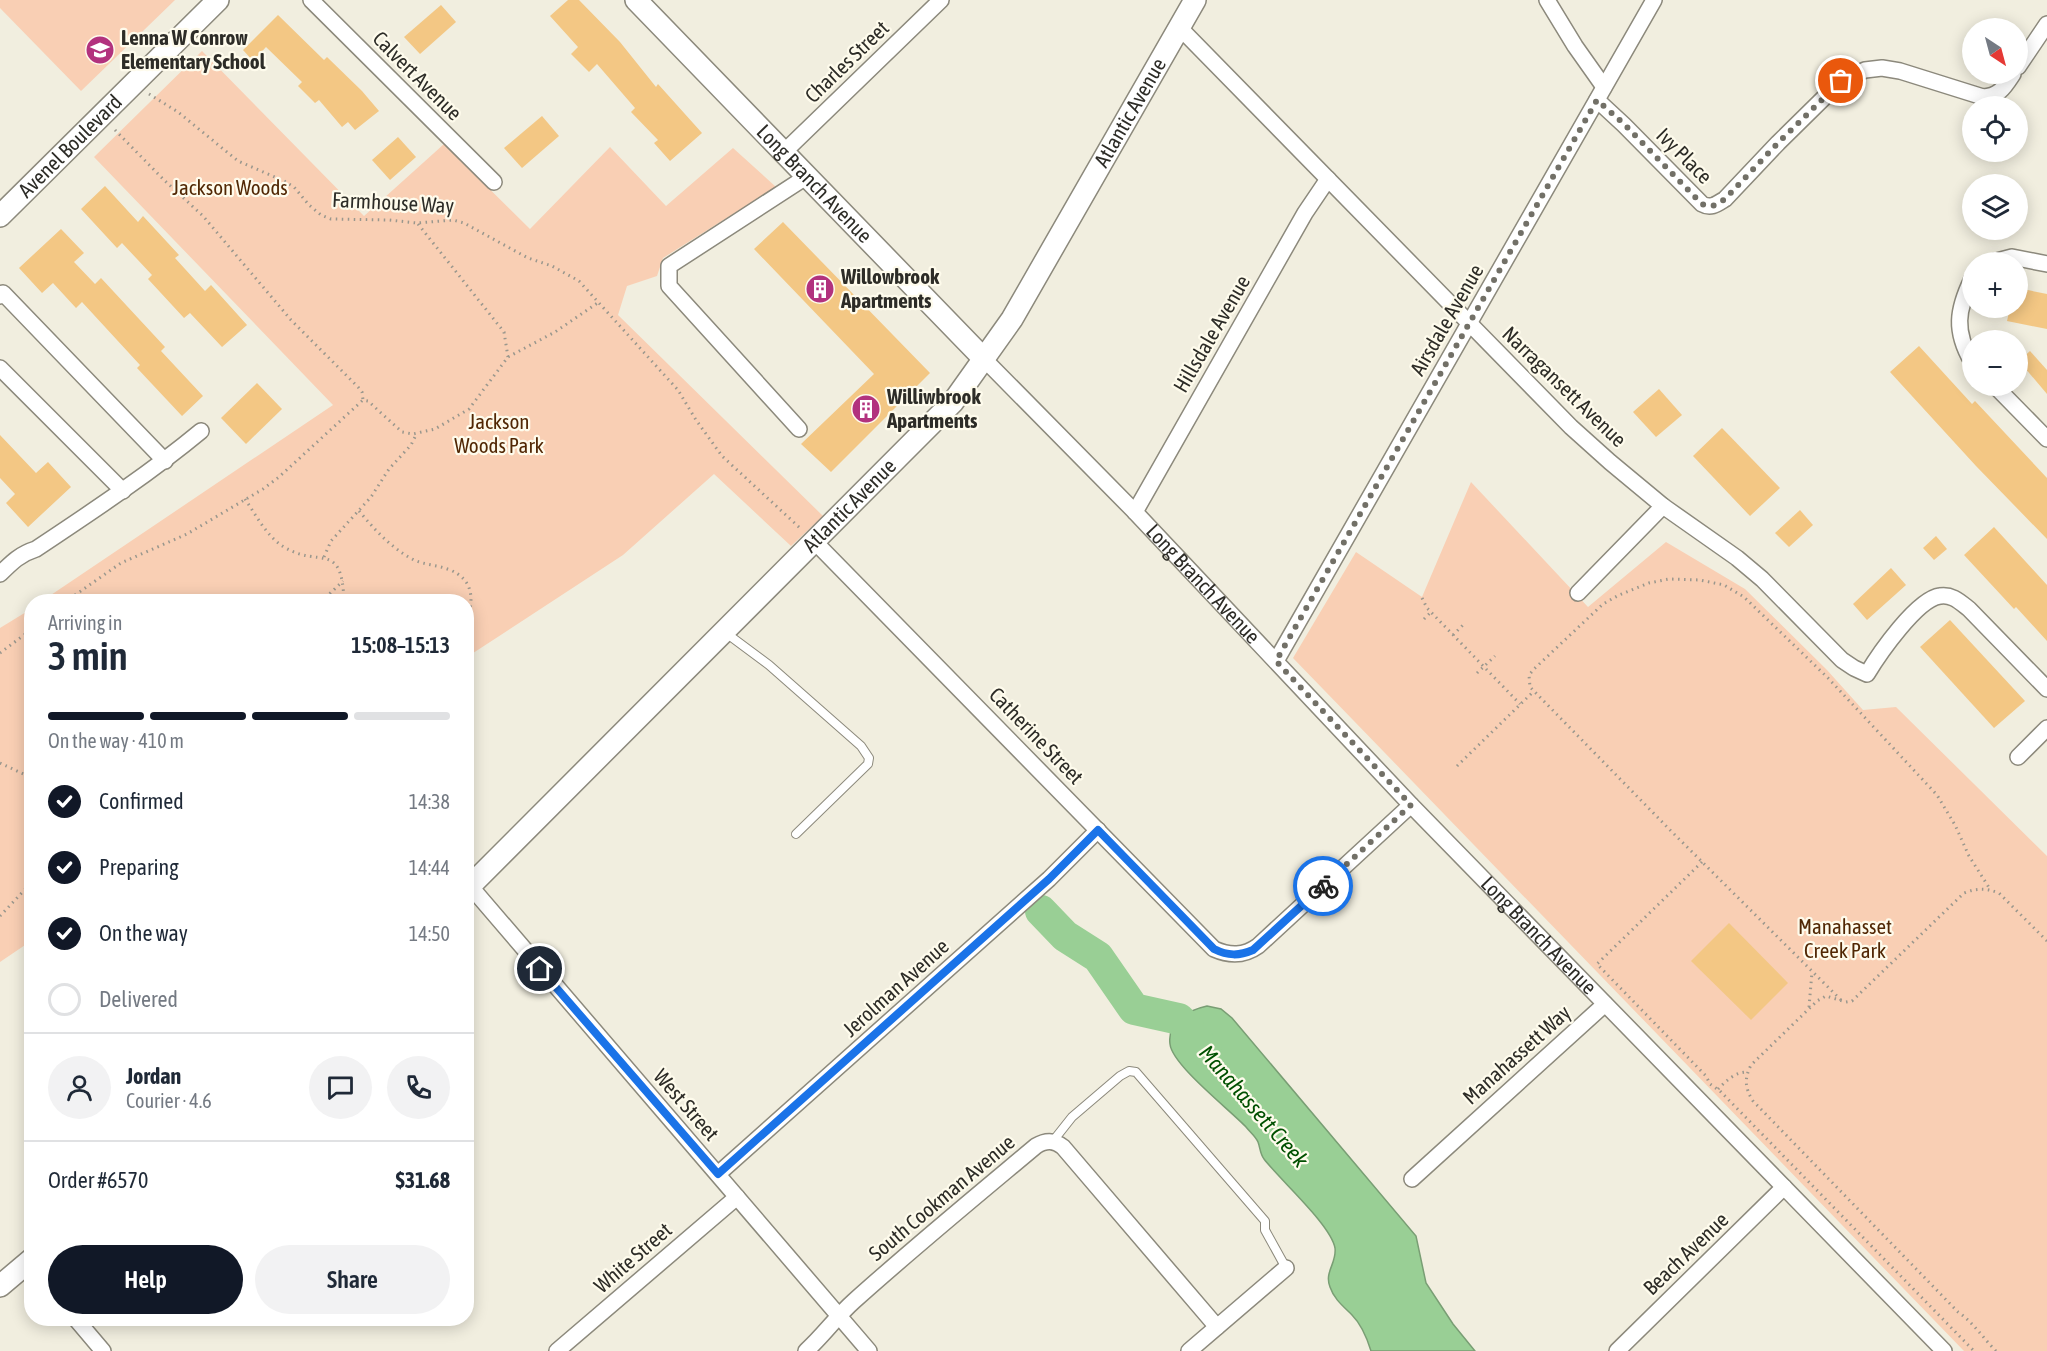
<!DOCTYPE html>
<meta charset="utf-8">
<style>
:root{--surface:#fff;--page:#f2f2f3;--text:#1f2937;--muted:#747a83;--line:#e0e1e3;--accent:#111827}
body{margin:0;font-family:"Asap Condensed",sans-serif;background:var(--page);color:var(--text);height:100vh;display:flex;flex-direction:column;font-size:22px;white-space:nowrap}
*{box-sizing:border-box;margin:0}
p{font-size:20px;color:var(--muted)}
.icon{flex:none;width:33px;height:33px;fill:none;stroke:currentColor;stroke-width:2;stroke-linecap:round;stroke-linejoin:round}
.map{position:relative;flex:1;overflow:hidden}
.panel{position:absolute;left:24px;top:594px;width:450px;height:732px;display:flex;flex-direction:column;background:var(--surface);border-radius:24px;box-shadow:0 3px 15px #0003}
.panel>*{flex:none}
.needle{width:39px;rotate:144deg}
.fabs{position:absolute;left:1962px;top:18px;display:grid;gap:12px}
.fabs a{display:grid;place-items:center;width:66px;height:66px;border-radius:50%;background:var(--surface);box-shadow:0 3px 15px #0003;font-size:30px}
.pin{position:absolute;display:grid;place-items:center;width:51px;height:51px;color:#fff;margin:-26px;border:3px solid #fff;border-radius:50%;box-shadow:0 2px 6px #0007}
.courier{position:absolute;display:grid;place-items:center;width:60px;height:60px;margin:-30px;border:4px solid #1a73e8;border-radius:50%;background:#fff;color:#222;box-shadow:0 2px 8px #0007}
.summary em{font-style:normal;font-weight:600}
.summary div{display:flex;flex-direction:column-reverse}
.summary{display:flex;align-items:center;justify-content:space-between;height:102px;padding:0 24px}
h1{font-size:39px;font-weight:600;line-height:45px}
.bar{display:grid;grid-template-columns:repeat(4,1fr);gap:9px 6px;align-content:center;height:72px;padding:0 24px}
.bar i{height:8px;border-radius:4px;background:var(--line)}
.bar .selected{background:var(--accent)}
.bar p{grid-column:span 4}
.line{display:flex;align-items:center;gap:15px;padding:0 24px;border-top:2px solid var(--line)}
.line div{flex:1}
.round{display:grid;place-items:center;flex:none;width:63px;height:63px;border-radius:32px;background:var(--page)}
ol{padding:0 24px;list-style:none}
li{display:flex;align-items:center;gap:18px;height:66px}
li p{margin-inline-start:auto}
li .icon{padding:6px;border-radius:50%;background:var(--accent);color:#fff;stroke-width:4}
li:last-child{color:var(--muted)}
li i{width:33px;height:33px;border:3px solid var(--line);border-radius:50%}
.action{display:flex;gap:12px;margin-top:auto;padding:12px 24px}
.action a{flex:1;height:69px;border-radius:36px;background:var(--accent);color:#fff;font-size:24px;font-weight:600;line-height:69px;text-align:center}
.action a+a{background:var(--page);color:var(--text)}
.map>svg:first-child{display:block}
.green{fill:#f9cfb4}
.water{fill:#99cf95;stroke:#799e74;stroke-width:1.5}
.lines{fill:none;stroke-linecap:round;stroke-linejoin:round}
.river{stroke:#99cf95;stroke-width:32}
.building{fill:#f3c784}
.lane-casing{stroke:#8c897c;stroke-width:10}
.street-casing{stroke:#8c897c;stroke-width:18}
.secondary-casing{stroke:#8c897c;stroke-width:24}
.path{stroke:#9a978d;stroke-width:3;stroke-dasharray:1.5 4.5;stroke-linecap:butt}
.lane{stroke:#fff;stroke-width:8}
.street{stroke:#fff;stroke-width:15}
.secondary{stroke:#fff;stroke-width:21}
.done{stroke:#727067;stroke-width:6;stroke-dasharray:0 10.8}
.route{stroke:#1a73e8;stroke-width:8}
.labels{text-anchor:middle;stroke-width:4.5;stroke-linejoin:round;paint-order:stroke}
.poi-label{font-size:21px;font-weight:bold;fill:#2d2c27;stroke:#fefbec;text-anchor:start}
.street-label{font-size:21px;fill:#2d2c27;stroke:#fefbec}
.park-label{font-size:21px;fill:#512704;stroke:#fefbec}
.water-label{font-size:22px;font-style:italic;fill:#005000;stroke:#fefbec}
</style>
<div class="map">
<svg width="2047" height="1351" viewBox="0 0 2047 1351">
<rect width="100%" height="100%" fill="#f1eedf"/>
<g class="green">
<polygon points="0,0 175,0 81,91 0,8"/>
<polygon points="202,51 364,216 444,144 530,229 610,147 666,206 733,148 776,187 663,258 657,276 627,286 618,315 823,516 791,546 714,474 623,555 467,657 466,602 42,601 333,405 94,157"/>
<polygon points="1471,482 1588,607 1666,542 1745,589 1827,670 1863,710 1896,707 2047,856 2047,1351 1964,1351 1293,658 1356,552 1422,597"/>
<polygon points="31,609 31,941 0,962 0,628"/>
</g>
<path class="water" d="M1207 1006 1221 1009 1232 1018 1416 1236 1426 1283 1453 1324 1475 1351H1371C1367 1338 1362 1325 1352 1315 1343 1306 1334 1299 1330 1287 1324 1272 1337 1263 1335 1248 1331 1225 1280 1180 1264 1159 1260 1154 1260 1147 1258 1142 1256 1137 1250 1132 1246 1127 1230 1110 1172 1065 1170 1044 1167 1021 1189 1010 1207 1006Z"/>
<g class="lines">
<polyline class="river" points="1041,911 1065,936 1098,957 1134,1009 1179,1019 1206,1051"/>
</g>
<g class="building">
<polygon points="568,0 579,0 620,42 656,87 658,84 702,133 670,161 654,143 658,140 631,112 635,108 597,64 589,72 571,54 578,47 550,16"/>
<polygon points="441,5 456,22 420,54 404,37"/>
<polygon points="278,15 324,60 327,57 362,91 379,111 355,130 348,122 342,127 319,100 315,103 298,86 302,82 266,47 253,61 243,50"/>
<polygon points="542,116 559,136 522,168 504,148"/>
<polygon points="398,137 416,157 390,180 372,160"/>
<polygon points="105,186 138,222 143,216 179,255 175,258 205,291 211,285 247,325 222,347 190,313 184,318 148,279 152,275 122,243 117,248 81,209"/>
<polygon points="783,222 930,373 831,472 801,444 874,374 754,249"/>
<polygon points="61,229 84,253 74,262 95,284 101,278 165,347 161,351 203,396 182,416 137,368 140,365 82,302 76,308 53,283 42,293 19,268"/>
<polygon points="2018,288 2047,294 2047,329 2007,321 2010,308 2018,308"/>
<polygon points="1919,346 1972,404 1975,401 2047,478 2047,539 1976,466 1890,372"/>
<polygon points="2030,351 2047,370 2047,394 2019,361"/>
<polygon points="257,383 282,409 246,444 221,418"/>
<polygon points="1659,389 1682,415 1656,437 1633,412"/>
<polygon points="1722,428 1780,488 1750,516 1693,456"/>
<polygon points="0,435 36,473 48,462 71,487 28,527 6,503 15,494 0,478"/>
<polygon points="1800,510 1813,525 1789,547 1775,533"/>
<polygon points="1994,527 2047,585 2047,641 2016,607 2014,609 1964,555"/>
<polygon points="1936,536 1947,549 1934,560 1923,548"/>
<polygon points="1891,568 1906,585 1867,620 1853,604"/>
<polygon points="1950,620 2025,701 1994,728 1920,647"/>
<polygon points="1729,923 1788,983 1751,1020 1691,961"/>
</g>
<g class="lines">
<g class="lane-casing">
<g id="lane">
<polyline points="726,633 769,665 861,746 869,758 868,764 796,834"/>
<polyline points="1053,1141 1072,1117 1120,1076 1129,1071 1136,1072 1265,1221 1265,1230 1286,1268"/>
</g>
</g>
<g class="street-casing">
<g id="street">
<polyline points="311,0 494,182"/>
<polyline points="1547,0 1575,46 1604,87"/>
<path d="M1179 27 1571 427 1610 462 1663 506 1737 558 1762 579 1842 660 1854 668 1867 674C1879 654 1917 599 1940 596 1952 594 1960 602 1969 609L2047 689"/>
<polyline points="2018,67 2047,24"/>
<path d="M1597 100 1624 125 1702 204C1711 209 1717 204 1725 199L1778 143 1841 81 1865 70 1882 68 1900 71 1983 97C2000 96 2005 86 2013 74"/>
<polyline points="783,153 941,0"/>
<polyline points="1993,262 2012,257 2047,264"/>
<path d="M1972 279C1957 310 1954 331 1972 362"/>
<polyline points="0,296 3,293 165,461"/>
<path id="s1" d="M984 359 1135 512 1411 805 1944 1351"/>
<polyline points="0,368 123,491"/>
<polyline points="1995,386 2047,439"/>
<polyline points="799,429 669,286 669,266 806,177"/>
<polyline points="1135,512 1305,213 1328,179"/>
<path d="M814 541 1214 949C1230 956 1244 956 1258 946L1411 805"/>
<path d="M0 574C12 562 20 554 36 549 93 511 149 474 201 431"/>
<polyline points="1578,593 1663,506"/>
<polyline points="1276,661 1654,0"/>
<polyline points="2018,757 2047,728"/>
<polyline points="471,887 869,1351"/>
<polyline points="718,1174 1049,879 1098,830"/>
<polyline points="1412,1179 1605,1004"/>
<polyline points="75,1318 103,1351"/>
<polyline points="557,1351 737,1197"/>
<path d="M806 1351C823 1336 836 1317 854 1301 913 1248 975 1197 1036 1146 1046 1140 1054 1140 1063 1147L1217 1327"/>
<polyline points="1189,1351 1286,1268"/>
<polyline points="1617,1351 1784,1187"/>
</g>
</g>
<g class="secondary-casing">
<g id="secondary">
<path id="s2" d="M636 0 984 359"/>
<path id="s3" d="M0 216 218 0"/>
<path id="s4" d="M466 890 953 402 1012 319 1195 0"/>
<polyline points="0,1286 32,1259"/>
</g>
</g>
<g class="path">
<polyline points="149,94 178,112 238,161 284,181 294,187 309,205 321,215 331,219 389,220 417,223 453,220 464,223 528,258 552,266 579,281 678,390 696,420 722,456 800,528"/>
<polyline points="115,130 164,180 203,216 291,320 358,387 362,392 363,400 368,401 402,432 413,434 435,429 469,409 508,357 555,332 599,302"/>
<polyline points="418,224 504,332 508,357"/>
<path d="M245 499C256 515 267 537 284 547 320 569 342 539 344 602"/>
<path d="M359 511C375 530 391 548 414 560 425 565 438 565 450 570 473 579 475 600 466 620"/>
<polyline points="324,557 331,541 371,497 389,469 411,445 416,435"/>
<polyline points="1422,598 1427,608 1520,704"/>
<polyline points="65,602 121,563 187,534 263,489 279,477 363,400"/>
<polyline points="321,602 343,581"/>
<polyline points="1424,619 1431,612"/>
<polyline points="1453,635 1464,624"/>
<polyline points="0,653 32,629"/>
<polyline points="1477,673 1495,656"/>
<polyline points="0,763 32,778"/>
<polyline points="1457,766 1533,692"/>
<polyline points="1702,862 1597,964 1706,1076 1710,1084 1720,1091 1974,1351"/>
<polyline points="25,892 32,888"/>
<polyline points="0,916 32,882"/>
<polyline points="1841,1000 1671,831 1530,687 1529,675 1534,669 1603,604 1619,595 1649,583 1669,579 1700,580 1724,585 1744,597 1828,678 1937,795 1955,825 1969,856 1990,889"/>
<polyline points="1809,1007 1812,972"/>
<path d="M1718 1089C1726 1081 1735 1072 1747 1072"/>
<path d="M1996 1351C1983 1338 1973 1322 1958 1312L1753 1101C1745 1088 1744 1079 1751 1065L1817 1001 1826 996 1846 1002 1852 1001 1964 893C1977 888 1986 888 1999 893L2047 941"/>
</g>
<use href="#lane" class="lane"/>
<use href="#street" class="street"/>
<use href="#secondary" class="secondary"/>
</g>
<g class="lines">
<path class="done" d="M1323 886 1411 805 1276 661 1597 100 1624 124 1702 204C1711 209 1718 204 1725 199L1778 143 1841 81"/>
<path class="route" d="M540 969 718 1174 1049 879 1098 830 1214 949C1228 956 1239 956 1253 950L1323 886"/>
</g>
<defs>
<g id="school-disc" transform="scale(1.5)"><circle r="9.5" fill="#b2327e" stroke="#fefbec"/><path d="M0-5L7-2L0 1L-7-2ZM-4 1L0 2.5L4 1V4Q0 6-4 4Z" fill="#fff"/></g>
<g id="building-disc" transform="scale(1.5)"><circle r="9.5" fill="#b2327e" stroke="#fefbec"/><path d="M-4-6H4V6H1V3H-1V6H-4ZM-2.5-4.3h1.7v1.8h-1.7ZM.8-4.3h1.7v1.8H.8ZM-2.5-1h1.7V.8h-1.7ZM.8-1h1.7V.8H.8Z" fill="#fff"/></g>
</defs>
<g fill-rule="evenodd">
<use href="#school-disc" x="100" y="50"/>
<use href="#building-disc" x="820" y="289"/>
<use href="#building-disc" x="866" y="409"/>
</g>
<g class="labels">
<g class="poi-label">
<text x="121" y="45">Lenna W Conrow<tspan x="121" dy="24">Elementary School</tspan></text>
<text x="841" y="284">Willowbrook<tspan x="841" dy="24">Apartments</tspan></text>
<text x="887" y="404">Williwbrook<tspan x="887" dy="24">Apartments</tspan></text>
</g>
<g class="street-label">
<text transform="translate(847 62) rotate(-44)" y="7">Charles Street</text>
<text transform="translate(417 76) rotate(45)" y="7">Calvert Avenue</text>
<text dy="7" stroke="none"><textPath href="#s4" startOffset="1029">Atlantic Avenue</textPath></text>
<text dy="7" stroke="none"><textPath href="#s3" startOffset="99">Avenel Boulevard</textPath></text>
<text transform="translate(1684 156) rotate(45)" y="7">Ivy Place</text>
<text dy="7" stroke="none"><textPath href="#s2" startOffset="256">Long Branch Avenue</textPath></text>
<text transform="translate(393 203) rotate(3)" y="7">Farmhouse Way</text>
<text transform="translate(1447 320) rotate(-60)" y="7">Airsdale Avenue</text>
<text transform="translate(1212 334) rotate(-60)" y="7">Hillsdale Avenue</text>
<text transform="translate(1564 387) rotate(44)" y="7">Narragansett Avenue</text>
<text dy="7" stroke="none"><textPath href="#s4" startOffset="543">Atlantic Avenue</textPath></text>
<text dy="7" stroke="none"><textPath href="#s1" startOffset="314">Long Branch Avenue</textPath></text>
<text transform="translate(1036 736) rotate(46)" y="7">Catherine Street</text>
<text dy="7" stroke="none"><textPath href="#s1" startOffset="800">Long Branch Avenue</textPath></text>
<text transform="translate(896 988) rotate(-42)" y="7">Jerolman Avenue</text>
<text transform="translate(1517 1055) rotate(-42)" y="7">Manahassett Way</text>
<text transform="translate(686 1105) rotate(49)" y="7">West Street</text>
<text transform="translate(942 1198) rotate(-40)" y="7">South Cookman Avenue</text>
<text transform="translate(1686 1254) rotate(-44)" y="7">Beach Avenue</text>
<text transform="translate(633 1258) rotate(-41)" y="7">White Street</text>
</g>
<g class="park-label">
<text x="230" y="195">Jackson Woods</text>
<text x="499" y="429">Jackson<tspan x="499" dy="24">Woods Park</tspan></text>
<text x="1845" y="934">Manahasset<tspan x="1845" dy="24">Creek Park</tspan></text>
</g>
<g class="water-label">
<text transform="translate(1254 1106) rotate(49)" y="8">Manahassett Creek</text>
</g>
</g>
</svg>
<div class="fabs">
<a><svg class="needle" viewBox="-14 -14 28 28"><path d="M0-13l5 13h-10z" fill="#e53935"/><path d="M0 13l5-13h-10z" fill="#747a83"/></svg></a>
<a><svg class="icon" aria-label="locate" viewBox="0 0 24 24"><circle cx="12" cy="12" r="6"/><path d="M12 2v4M12 18v4M2 12h4M18 12h4"/></svg></a>
<a><svg class="icon" aria-label="layers" viewBox="0 0 24 24"><path d="M12 4l9 5-9 5-9-5zM3 14l9 5 9-5"/></svg></a>
<a>+</a>
<a>−</a>
</div>
<div class="pin" style="left:1841px;top:81px;background:#ea580c"><svg class="icon" aria-label="bag" viewBox="0 0 24 24"><path d="M5 8h14l-1 12H6zM9 8a3 3 0 0 1 6 0"/></svg></div>
<div class="pin" style="left:540px;top:969px;background:#1f2937"><svg class="icon" aria-label="home" viewBox="0 0 24 24"><path d="M3 11l9-7 9 7M6 9v11h12V9"/></svg></div>
<div class="courier" style="left:1323px;top:886px"><svg class="icon" aria-label="bike" viewBox="0 0 24 24"><circle cx="6" cy="16" r="4"/><circle cx="18" cy="16" r="4"/><path d="M6 16l4-8h5l3 8M10 8l3 8H6M13 5h3"/></svg></div>
<section class="panel">
<div class="summary"><div><h1>3 min</h1><p>Arriving in</p></div><em>15:08–15:13</em></div>
<div class="bar"><i class="selected"></i><i class="selected"></i><i class="selected"></i><i></i><p>On the way · 410 m</p></div>
<ol>
<li><svg class="icon" aria-label="check" viewBox="0 0 24 24"><path d="M5 12l5 5 9-10"/></svg>Confirmed<p>14:38</p></li>
<li><svg class="icon" aria-label="check" viewBox="0 0 24 24"><path d="M5 12l5 5 9-10"/></svg>Preparing<p>14:44</p></li>
<li><svg class="icon" aria-label="check" viewBox="0 0 24 24"><path d="M5 12l5 5 9-10"/></svg>On the way<p>14:50</p></li>
<li><i></i>Delivered</li>
</ol>
<div class="line" style="height:108px"><a class="round"><svg class="icon" aria-label="person" viewBox="0 0 24 24"><circle cx="12" cy="8" r="4"/><path d="M4 21q1-7 8-7t8 7"/></svg></a><div><b>Jordan</b><p>Courier · 4.6</p></div><a class="round"><svg class="icon" aria-label="chat" viewBox="0 0 24 24"><path d="M4 5h16v11H9l-5 4z"/></svg></a><a class="round"><svg class="icon" aria-label="phone" viewBox="0 0 24 24"><path d="M5 4h4l2 5-3 2q2 4 5 5l2-3 5 2v4C11 20 4 13 5 4z"/></svg></a></div>
<div class="line" style="height:78px"><div>Order #6570</div><b>$31.68</b></div>
<div class="action"><a>Help</a><a>Share</a></div>
</section>
</div>
